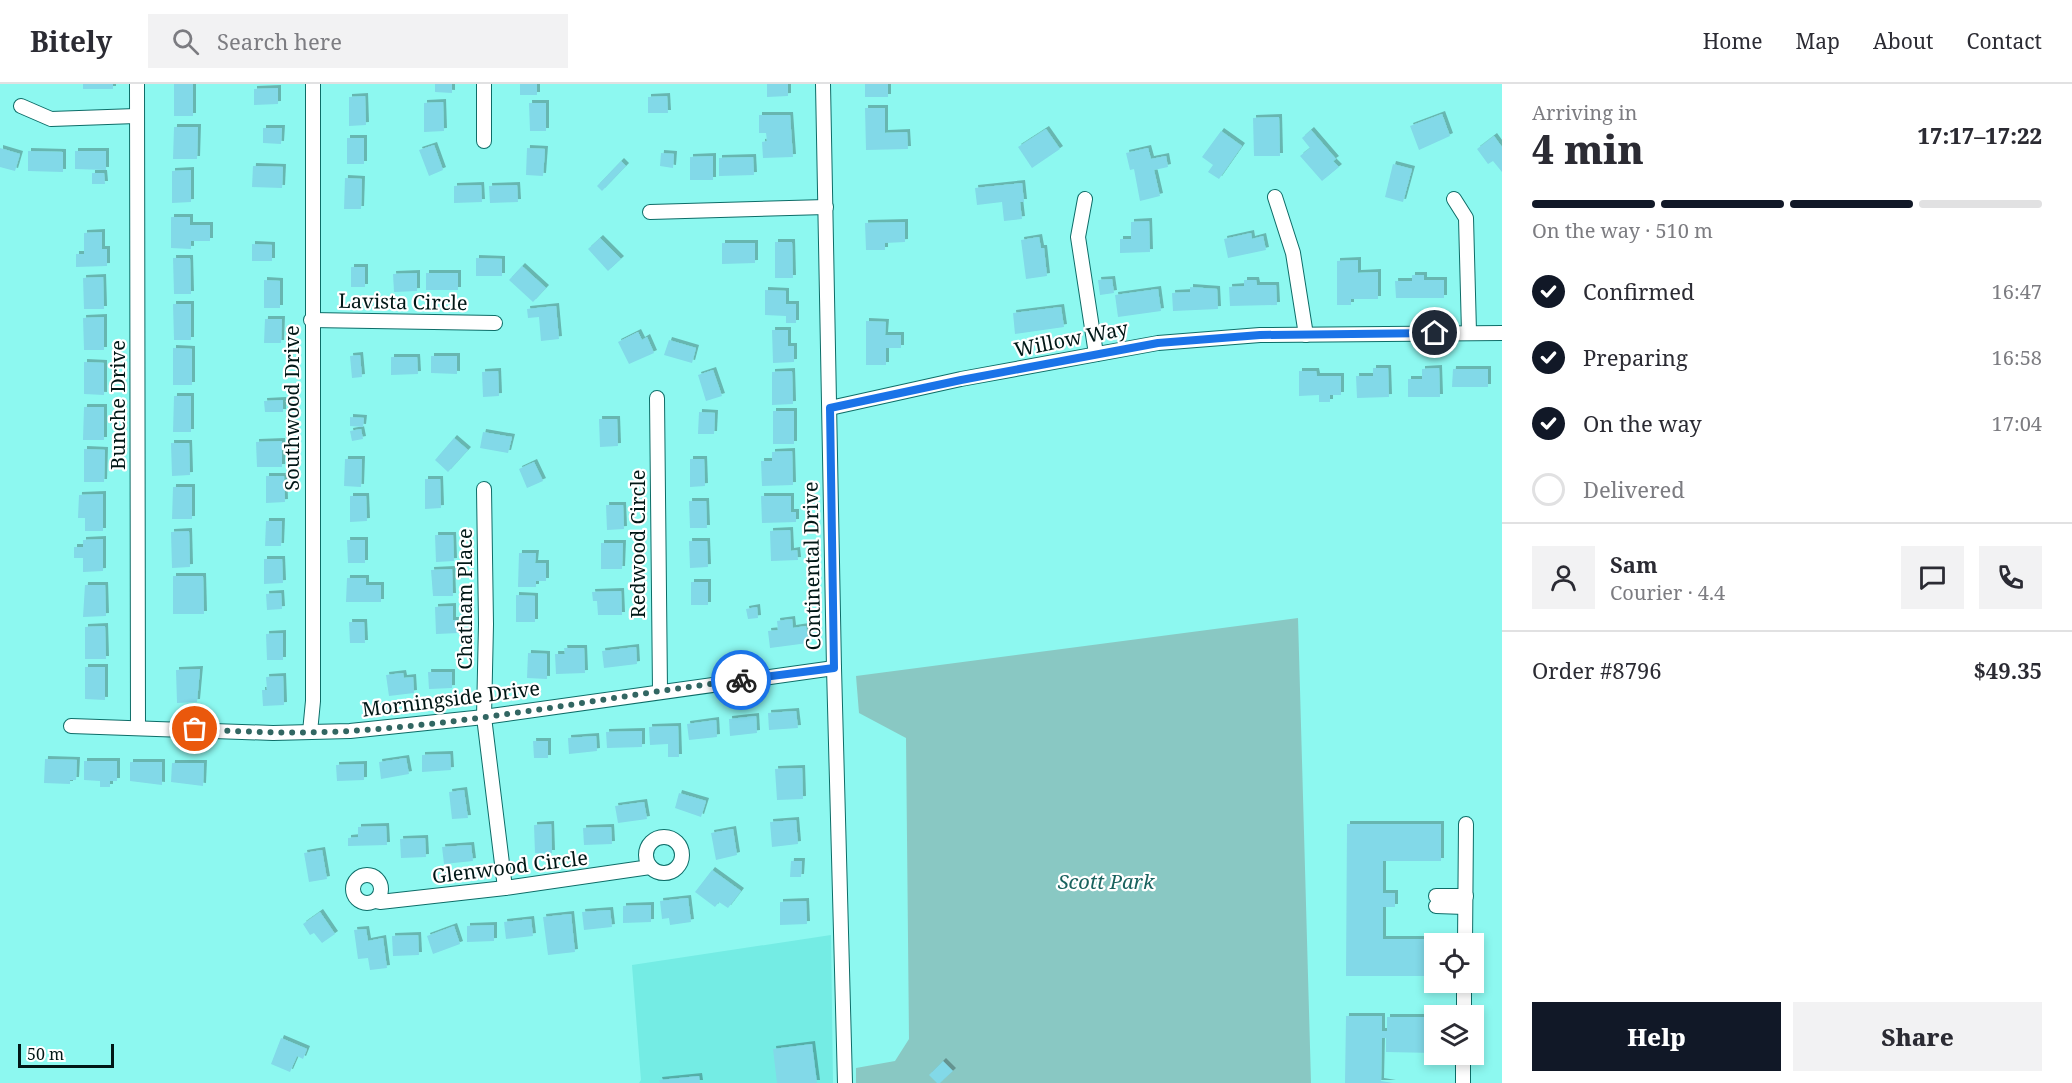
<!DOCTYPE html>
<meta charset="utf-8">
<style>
:root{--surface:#fff;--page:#f2f2f3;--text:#2b2b33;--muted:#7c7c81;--line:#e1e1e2;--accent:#111827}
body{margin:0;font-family:"Noto Serif",serif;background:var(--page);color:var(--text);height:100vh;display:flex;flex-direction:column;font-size:22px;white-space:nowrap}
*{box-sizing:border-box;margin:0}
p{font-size:20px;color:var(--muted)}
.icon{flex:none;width:33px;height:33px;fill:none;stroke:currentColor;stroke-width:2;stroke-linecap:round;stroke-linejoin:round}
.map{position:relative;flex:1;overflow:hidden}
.side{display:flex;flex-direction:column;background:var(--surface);width:570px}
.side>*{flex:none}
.tools{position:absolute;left:1424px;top:849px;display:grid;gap:12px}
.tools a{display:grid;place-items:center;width:60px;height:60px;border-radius:0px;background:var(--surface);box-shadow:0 3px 9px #0003;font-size:30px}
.scale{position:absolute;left:18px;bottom:15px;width:96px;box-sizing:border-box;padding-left:6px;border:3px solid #011716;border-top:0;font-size:16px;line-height:21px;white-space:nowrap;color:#011716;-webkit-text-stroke:4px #fff;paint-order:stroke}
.pin{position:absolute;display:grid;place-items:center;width:51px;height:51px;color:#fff;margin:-26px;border:3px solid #fff;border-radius:50%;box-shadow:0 2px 6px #0007}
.courier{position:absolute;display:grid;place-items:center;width:60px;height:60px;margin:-30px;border:4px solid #1a73e8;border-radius:50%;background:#fff;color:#222;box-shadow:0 2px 8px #0007}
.head em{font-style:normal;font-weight:800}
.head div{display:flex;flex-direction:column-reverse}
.head{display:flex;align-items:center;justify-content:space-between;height:102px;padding:0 30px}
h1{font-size:39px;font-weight:800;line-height:45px}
.bar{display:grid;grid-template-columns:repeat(4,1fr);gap:9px 6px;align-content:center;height:72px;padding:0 30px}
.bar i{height:8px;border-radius:4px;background:var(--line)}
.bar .selected{background:var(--accent)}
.bar p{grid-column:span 4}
.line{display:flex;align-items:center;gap:15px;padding:0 30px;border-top:2px solid var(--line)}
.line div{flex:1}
.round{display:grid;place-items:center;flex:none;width:63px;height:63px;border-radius:0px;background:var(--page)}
ol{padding:0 30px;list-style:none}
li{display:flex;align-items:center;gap:18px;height:66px}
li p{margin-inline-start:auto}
li .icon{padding:6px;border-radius:50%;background:var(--accent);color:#fff;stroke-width:4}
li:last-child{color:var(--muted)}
li i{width:33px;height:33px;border:3px solid var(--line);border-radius:50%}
.primary-button{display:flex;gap:12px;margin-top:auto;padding:12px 30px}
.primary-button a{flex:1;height:69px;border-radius:0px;background:var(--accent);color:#fff;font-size:24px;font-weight:800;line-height:69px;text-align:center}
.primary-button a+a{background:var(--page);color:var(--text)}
header{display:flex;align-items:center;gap:36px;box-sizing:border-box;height:84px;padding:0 30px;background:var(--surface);border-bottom:2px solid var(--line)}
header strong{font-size:28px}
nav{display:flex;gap:33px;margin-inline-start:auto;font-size:21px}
.search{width:420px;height:54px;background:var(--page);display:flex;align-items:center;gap:15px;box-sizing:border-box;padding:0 21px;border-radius:0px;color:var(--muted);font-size:22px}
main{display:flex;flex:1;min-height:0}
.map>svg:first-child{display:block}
.built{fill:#74ece4}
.green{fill:#89c8c3}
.building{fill:#82d9e8;filter:url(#shadow)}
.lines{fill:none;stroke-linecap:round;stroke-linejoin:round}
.minor-casing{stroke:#0d6d68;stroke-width:16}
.minor{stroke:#fff;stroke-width:14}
.done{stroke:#326662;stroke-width:6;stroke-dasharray:0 10.8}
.route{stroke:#1a73e8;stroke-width:8}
.labels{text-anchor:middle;stroke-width:4.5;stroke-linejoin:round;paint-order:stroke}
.street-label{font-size:20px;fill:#011716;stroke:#fff}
.park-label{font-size:20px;font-style:italic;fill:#19625e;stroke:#fff}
</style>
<header>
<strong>Bitely</strong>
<div class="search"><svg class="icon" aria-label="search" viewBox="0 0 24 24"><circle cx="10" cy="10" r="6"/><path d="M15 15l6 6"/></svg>Search here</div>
<nav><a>Home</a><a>Map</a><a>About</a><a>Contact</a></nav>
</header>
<main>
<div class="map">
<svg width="1502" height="999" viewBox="0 0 1502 999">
<defs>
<filter id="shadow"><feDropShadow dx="3" dy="-3" stdDeviation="0" flood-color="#0004"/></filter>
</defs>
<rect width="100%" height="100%" fill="#8df8f0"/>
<polygon class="built" points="831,851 833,999 639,999 641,996 632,881"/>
<polygon class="green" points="1298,534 1311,999 856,999 856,984 895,977 909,955 906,654 859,629 856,592"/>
<g class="building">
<rect x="83" y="0" width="30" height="5"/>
<rect x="174" y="0" width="19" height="32"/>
<polygon points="435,0 452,0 452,9 435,8"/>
<rect x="520" y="0" width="17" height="11"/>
<polygon points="767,0 788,0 788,12 767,13"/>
<rect x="865" y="0" width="23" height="13"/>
<polygon points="278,4 278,20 254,21 254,5"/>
<polygon points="365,12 366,41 349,42 349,13"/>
<polygon points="667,12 668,29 648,29 648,13"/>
<polygon points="443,18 444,47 424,48 424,19"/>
<polygon points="529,19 546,19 546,47 530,47"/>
<polygon points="865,24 885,24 885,49 907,48 908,65 866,66"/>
<polygon points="1442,30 1450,52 1419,66 1410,42"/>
<polygon points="759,31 790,31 793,73 763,74 762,58 767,57 766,49 759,49"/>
<polygon points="1279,33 1280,72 1254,72 1253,34"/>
<polygon points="174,43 198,43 197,75 173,75"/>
<polygon points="263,44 282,44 281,60 263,59"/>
<polygon points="1046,45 1060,65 1032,84 1018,63"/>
<polygon points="1311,46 1336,75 1333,77 1339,83 1322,97 1300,72 1310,64 1302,54"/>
<polygon points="1221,47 1242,62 1219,95 1208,88 1213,81 1202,73"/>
<polygon points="1494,52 1502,63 1502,88 1493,77 1488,80 1477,65"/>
<rect x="347" y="54" width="17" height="26"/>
<polygon points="434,61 443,86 429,92 419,66"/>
<polygon points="0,64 20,70 15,87 0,83"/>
<polygon points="527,64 545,65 543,92 526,91"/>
<polygon points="1148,64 1151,75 1166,72 1168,83 1154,86 1160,112 1140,117 1134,85 1130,86 1126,69"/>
<polygon points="28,67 63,68 63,88 28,87"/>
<polygon points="75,67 106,67 106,86 75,85"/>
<polygon points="661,69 674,70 673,84 660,82"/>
<polygon points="713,72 713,96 690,96 690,73"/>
<polygon points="753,73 754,91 719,92 719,74"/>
<polygon points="621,77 626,82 602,107 597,102"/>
<polygon points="1393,80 1412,85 1403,118 1385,113"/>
<polygon points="253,82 283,83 282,104 252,103"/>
<polygon points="191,86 191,118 172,119 172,87"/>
<polygon points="92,89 104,89 105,100 92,100"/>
<polygon points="345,94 362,95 361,125 344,125"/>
<polygon points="1022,99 1024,118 1020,118 1022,135 1004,137 1002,118 977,121 975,104"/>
<polygon points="481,101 482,118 454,119 454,102"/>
<polygon points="517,101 518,118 490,119 489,102"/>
<polygon points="171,133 190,133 190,141 210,141 210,157 191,157 191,165 171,164"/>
<polygon points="1149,137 1150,168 1120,169 1120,155 1131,155 1131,138"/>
<polygon points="905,138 905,158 885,159 885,166 866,166 865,139"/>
<polygon points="102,148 102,165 107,165 107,182 76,183 76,170 84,170 84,149"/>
<polygon points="1251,149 1252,155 1263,152 1266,166 1228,174 1224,155"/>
<polygon points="1039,153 1041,164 1044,164 1047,192 1026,195 1021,156"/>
<polygon points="600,154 621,175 608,187 588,165"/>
<polygon points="775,158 792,158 793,194 775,194"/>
<polygon points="722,159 755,159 755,179 722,180"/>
<polygon points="252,160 272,161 272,177 252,177"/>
<polygon points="173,174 190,174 191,210 174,210"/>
<polygon points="476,174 502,175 502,192 476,192"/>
<polygon points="1358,176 1358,189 1378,188 1378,215 1351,215 1351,221 1337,221 1337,177"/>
<polygon points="522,182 546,204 533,218 509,196"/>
<rect x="351" y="183" width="14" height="20"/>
<polygon points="417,189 417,207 394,208 393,190"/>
<rect x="426" y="189" width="32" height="17"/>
<polygon points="1412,191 1424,191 1424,196 1444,196 1444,214 1396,214 1395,197 1412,197"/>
<polygon points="103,193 104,225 84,225 83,194"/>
<polygon points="1112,195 1114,209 1100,211 1098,196"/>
<polygon points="264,196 280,197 280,224 264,224"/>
<polygon points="1244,196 1256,196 1257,201 1276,201 1277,221 1230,222 1229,203 1244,202"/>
<polygon points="1190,203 1217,205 1218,225 1173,227 1172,209 1190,208"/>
<polygon points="1158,205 1161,227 1118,233 1115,211"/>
<polygon points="765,206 786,207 786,220 796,220 796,239 786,239 786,232 765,231"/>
<polygon points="173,220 191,220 191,256 174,256"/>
<polygon points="556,222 559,255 541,257 539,233 528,234 527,225"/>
<polygon points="1061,223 1064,243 1015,250 1013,229"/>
<polygon points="104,233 104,266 84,266 83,234"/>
<polygon points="265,235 282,235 281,259 264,259"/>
<polygon points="866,237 886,238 885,251 901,251 901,264 886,264 886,281 866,281"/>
<polygon points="772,246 788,246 788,262 794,262 794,278 773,279"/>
<polygon points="638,248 642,256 647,253 654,269 629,280 618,258"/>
<polygon points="669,256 696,264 692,279 664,271"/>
<polygon points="173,264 192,265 192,301 173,301"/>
<polygon points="360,271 362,293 352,294 350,272"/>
<polygon points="431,272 457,272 457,290 431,289"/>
<polygon points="391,273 417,273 418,290 391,291"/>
<polygon points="84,278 104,279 104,311 84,310"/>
<polygon points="1373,284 1388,284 1389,313 1357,314 1356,292 1373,292"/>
<polygon points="1439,284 1440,313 1408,313 1408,295 1422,295 1422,285"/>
<polygon points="1453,285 1488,285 1488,303 1452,303"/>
<polygon points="713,286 722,312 706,317 698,291"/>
<polygon points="498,287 499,312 483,313 482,288"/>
<polygon points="792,287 793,320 772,321 772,288"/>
<polygon points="1299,287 1316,287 1317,292 1341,292 1341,311 1330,311 1330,318 1319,318 1319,311 1299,312"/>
<polygon points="174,312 191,312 191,348 173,348"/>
<polygon points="283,316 283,328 265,328 264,317"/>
<polygon points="84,323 104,323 104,356 83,356"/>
<rect x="773" y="327" width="21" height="33"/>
<polygon points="699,328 715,329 714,350 698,350"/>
<polygon points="350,333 364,334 363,343 350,342"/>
<polygon points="599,335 617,335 618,362 600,363"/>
<polygon points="361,345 363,355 352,357 350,347"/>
<polygon points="483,348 512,353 508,369 480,364"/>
<polygon points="454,354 468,366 448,388 435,376"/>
<polygon points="282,357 282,383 257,383 256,358"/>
<polygon points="171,359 189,359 190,391 172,392"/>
<polygon points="84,365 105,366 104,398 84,398"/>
<polygon points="792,367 793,401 762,402 761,377 772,377 772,368"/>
<polygon points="345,375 362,375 361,403 344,402"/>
<polygon points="690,375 704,375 705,402 690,403"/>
<polygon points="534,378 543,397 527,404 519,385"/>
<polygon points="266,392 284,392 285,418 266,419"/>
<polygon points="425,395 440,395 441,424 425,425"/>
<polygon points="173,403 192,403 192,435 172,435"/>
<polygon points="103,410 103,447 85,447 85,434 78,434 79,411"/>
<polygon points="350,412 366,412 367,437 350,438"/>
<polygon points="761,412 791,412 791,428 796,428 796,438 762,439"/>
<polygon points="689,417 706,417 707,444 690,444"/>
<polygon points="606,421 623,421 624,445 607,446"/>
<polygon points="266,437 282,437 281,462 265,462"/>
<polygon points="790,446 791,467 797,466 798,476 771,477 770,447"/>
<polygon points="189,447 190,483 172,484 171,448"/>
<polygon points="435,451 453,451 454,477 436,478"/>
<polygon points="103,455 103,487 83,488 83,474 74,474 74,463 83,463 83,456"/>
<polygon points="347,456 365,456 365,479 348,479"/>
<polygon points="689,457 707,457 708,483 690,484"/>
<polygon points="601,459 623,459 622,485 601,485"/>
<polygon points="519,469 536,469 535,479 546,479 546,497 536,497 536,503 518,503"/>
<polygon points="264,475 282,475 283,499 264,500"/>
<polygon points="452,485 453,512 433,512 431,486"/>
<polygon points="173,492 203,492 204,530 173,530"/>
<polygon points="347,494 366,494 366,501 381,501 381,518 346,518"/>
<rect x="691" y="498" width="17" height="23"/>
<polygon points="85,501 105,501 106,532 83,533"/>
<polygon points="621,507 622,531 598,531 597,517 593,517 592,508"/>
<polygon points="281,509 282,525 267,526 266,510"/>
<polygon points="516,511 535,512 535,538 516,538"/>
<polygon points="453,522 453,536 458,536 459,549 436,550 435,523"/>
<polygon points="757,523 758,534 748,535 746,525"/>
<polygon points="792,535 793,544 806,542 808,559 770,564 768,547 778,546 777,537"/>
<polygon points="349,538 364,538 365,559 350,559"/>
<polygon points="105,542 106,575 85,575 85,543"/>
<polygon points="283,549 283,576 267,576 266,550"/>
<polygon points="636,563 637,580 604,584 602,567"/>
<polygon points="564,564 584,564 585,589 556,590 555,570 565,570"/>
<polygon points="528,569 547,570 547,595 527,594"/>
<polygon points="85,583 105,583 105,616 85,615"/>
<polygon points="200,585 197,618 177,619 176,586"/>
<polygon points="428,588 452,588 452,604 429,605"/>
<polygon points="403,589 404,594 413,593 414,609 389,612 386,591"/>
<polygon points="283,592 284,621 263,622 262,606 267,606 266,593"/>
<polygon points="796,627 798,644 769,646 768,629"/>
<polygon points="756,632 757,649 730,652 729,635"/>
<polygon points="716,636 717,653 689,656 687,640"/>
<polygon points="678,642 679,673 668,673 668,660 650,661 649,643"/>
<polygon points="642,647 642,663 607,664 606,648"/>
<polygon points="596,652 597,667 569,670 568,654"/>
<polygon points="533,657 548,657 548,674 534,674"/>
<polygon points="450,670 451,686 422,688 422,671"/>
<polygon points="406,674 409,690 381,695 379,678"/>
<polygon points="45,675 77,676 76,696 70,696 70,700 44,699"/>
<polygon points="84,677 117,677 117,697 110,697 110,703 100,703 100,697 84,696"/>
<polygon points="130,678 162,678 162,701 130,697"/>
<polygon points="172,679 204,679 203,702 171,698"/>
<polygon points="364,680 364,696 337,697 336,681"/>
<polygon points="802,684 803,715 777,716 775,685"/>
<polygon points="464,706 468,734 452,735 449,708"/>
<polygon points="679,709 706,717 701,733 675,724"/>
<polygon points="644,718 647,735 618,739 615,722"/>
<polygon points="796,736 798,760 772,763 770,738"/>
<polygon points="551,740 552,769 535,769 534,741"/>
<polygon points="1347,740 1441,740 1441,777 1383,777 1383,809 1395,809 1395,823 1383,823 1383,855 1439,855 1439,860 1434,860 1434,892 1346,892"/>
<polygon points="386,742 387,761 348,762 348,754 358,753 358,743"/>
<polygon points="611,743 612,760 584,761 583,744"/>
<polygon points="733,745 737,771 716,776 711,749"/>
<polygon points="425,754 426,773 401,774 400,755"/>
<polygon points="471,761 473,777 444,780 442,763"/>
<polygon points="322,766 327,795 309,798 304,769"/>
<polygon points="791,777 802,777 801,793 790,793"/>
<polygon points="712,786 741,807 728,824 719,818 715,823 695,808"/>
<polygon points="688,814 691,838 670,841 669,834 662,835 660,817"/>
<polygon points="806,817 807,840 780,841 780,818"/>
<polygon points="651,821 651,838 623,839 623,822"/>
<polygon points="610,826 612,843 584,846 582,828"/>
<polygon points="320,828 335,850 322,859 314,849 310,851 303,840"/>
<polygon points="571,830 575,868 548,871 543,833"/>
<polygon points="531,835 533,852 506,855 504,838"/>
<polygon points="494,841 494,857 467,858 467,842"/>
<polygon points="454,842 460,860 433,870 427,852"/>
<polygon points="366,845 368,857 383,854 387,884 370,886 368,874 358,875 354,846"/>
<polygon points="418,851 419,871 393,872 392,852"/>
<polygon points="1346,932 1382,932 1382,947 1387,947 1387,933 1433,933 1434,969 1386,968 1386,954 1382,954 1381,997 1393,999 1345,999"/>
<polygon points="281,954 307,965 303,975 297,972 290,988 271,980"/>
<polygon points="812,960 817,999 777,999 773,965"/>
<polygon points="943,977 953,987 940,999 937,999 929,991"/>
<polygon points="699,992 700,999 660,999 659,996"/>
</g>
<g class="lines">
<g class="minor-casing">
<g id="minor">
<polyline points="137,0 138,642"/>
<polyline points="484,0 484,57"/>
<polyline points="823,0 834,584 845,999"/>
<polyline points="21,22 51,35 136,32"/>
<polyline points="1275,113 1293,169 1306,251"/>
<polyline points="1085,115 1078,153 1096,270"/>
<polyline points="1454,115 1466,134 1469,248"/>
<polyline points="650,128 826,123"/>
<polyline points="311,236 495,239"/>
<polyline points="657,314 660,606"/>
<polyline points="830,324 961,295 1158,259 1260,251 1502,249"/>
<polyline points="484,405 486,540 484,633 505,804"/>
<polyline points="71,642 273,649 350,647 484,633 834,584"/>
<polyline points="310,648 313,617 313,0"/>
<circle cx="664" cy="771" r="18"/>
<circle cx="367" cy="805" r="14"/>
<polyline points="1436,812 1466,812"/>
<polyline points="375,817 380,818 505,804 650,783"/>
<polyline points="1436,822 1465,823"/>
<polyline points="1465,860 1466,740"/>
<polyline points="1464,932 1464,898"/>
<polyline points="1463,999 1463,970"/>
</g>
</g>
<use href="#minor" class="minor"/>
</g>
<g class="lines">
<path class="done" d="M195 645C246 648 298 650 349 647 481 639 611 612 741 596"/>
<polyline class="route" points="741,596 834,584 830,324 961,296 1158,259 1260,251 1435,249"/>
</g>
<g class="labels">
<g class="street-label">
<text transform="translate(403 218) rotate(1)" y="7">Lavista Circle</text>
<text transform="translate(1071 255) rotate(-11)" y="7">Willow Way</text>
<text transform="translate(118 321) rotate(-90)" y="7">Bunche Drive</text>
<text transform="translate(292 324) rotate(-90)" y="7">Southwood Drive</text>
<text transform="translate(638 460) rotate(-90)" y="7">Redwood Circle</text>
<text transform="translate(812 482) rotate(-91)" y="7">Continental Drive</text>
<text transform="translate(465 515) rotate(-90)" y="7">Chatham Place</text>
<text transform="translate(451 615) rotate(-7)" y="7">Morningside Drive</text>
<text transform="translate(510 783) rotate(-7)" y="7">Glenwood Circle</text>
</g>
<g class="park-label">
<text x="1106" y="805">Scott Park</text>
</g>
</g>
</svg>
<div class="tools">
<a><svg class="icon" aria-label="locate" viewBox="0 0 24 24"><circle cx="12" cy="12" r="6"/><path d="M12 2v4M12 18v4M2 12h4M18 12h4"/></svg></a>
<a><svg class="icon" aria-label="layers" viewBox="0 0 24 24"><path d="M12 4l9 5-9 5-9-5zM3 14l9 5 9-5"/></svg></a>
</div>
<div class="scale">50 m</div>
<div class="pin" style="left:195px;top:645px;background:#ea580c"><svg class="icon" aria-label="bag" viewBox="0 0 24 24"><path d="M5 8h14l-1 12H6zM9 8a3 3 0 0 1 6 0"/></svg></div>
<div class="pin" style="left:1435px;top:249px;background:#1f2937"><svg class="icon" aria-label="home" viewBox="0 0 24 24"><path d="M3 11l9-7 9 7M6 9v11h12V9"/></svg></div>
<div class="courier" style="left:741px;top:596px"><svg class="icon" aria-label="bike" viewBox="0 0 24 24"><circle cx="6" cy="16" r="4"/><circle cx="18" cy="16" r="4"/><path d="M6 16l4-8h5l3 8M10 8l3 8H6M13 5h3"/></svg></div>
</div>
<section class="side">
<div class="head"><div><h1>4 min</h1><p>Arriving in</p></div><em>17:17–17:22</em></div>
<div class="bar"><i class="selected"></i><i class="selected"></i><i class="selected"></i><i></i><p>On the way · 510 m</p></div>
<ol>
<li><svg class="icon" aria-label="check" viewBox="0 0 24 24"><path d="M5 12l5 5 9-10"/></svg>Confirmed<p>16:47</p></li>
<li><svg class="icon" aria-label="check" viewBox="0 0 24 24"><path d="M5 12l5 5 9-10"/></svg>Preparing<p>16:58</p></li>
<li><svg class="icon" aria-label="check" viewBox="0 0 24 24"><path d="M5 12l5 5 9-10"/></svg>On the way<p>17:04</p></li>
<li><i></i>Delivered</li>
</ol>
<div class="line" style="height:108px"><a class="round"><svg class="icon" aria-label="person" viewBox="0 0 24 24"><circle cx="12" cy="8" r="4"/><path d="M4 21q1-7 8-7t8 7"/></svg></a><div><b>Sam</b><p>Courier · 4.4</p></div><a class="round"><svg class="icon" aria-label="chat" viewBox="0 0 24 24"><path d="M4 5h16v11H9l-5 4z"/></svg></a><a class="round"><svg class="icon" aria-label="phone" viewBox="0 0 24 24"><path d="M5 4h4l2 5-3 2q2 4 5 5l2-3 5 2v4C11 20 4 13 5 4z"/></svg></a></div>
<div class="line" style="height:78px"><div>Order #8796</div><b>$49.35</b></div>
<div class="primary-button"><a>Help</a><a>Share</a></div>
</section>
</main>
